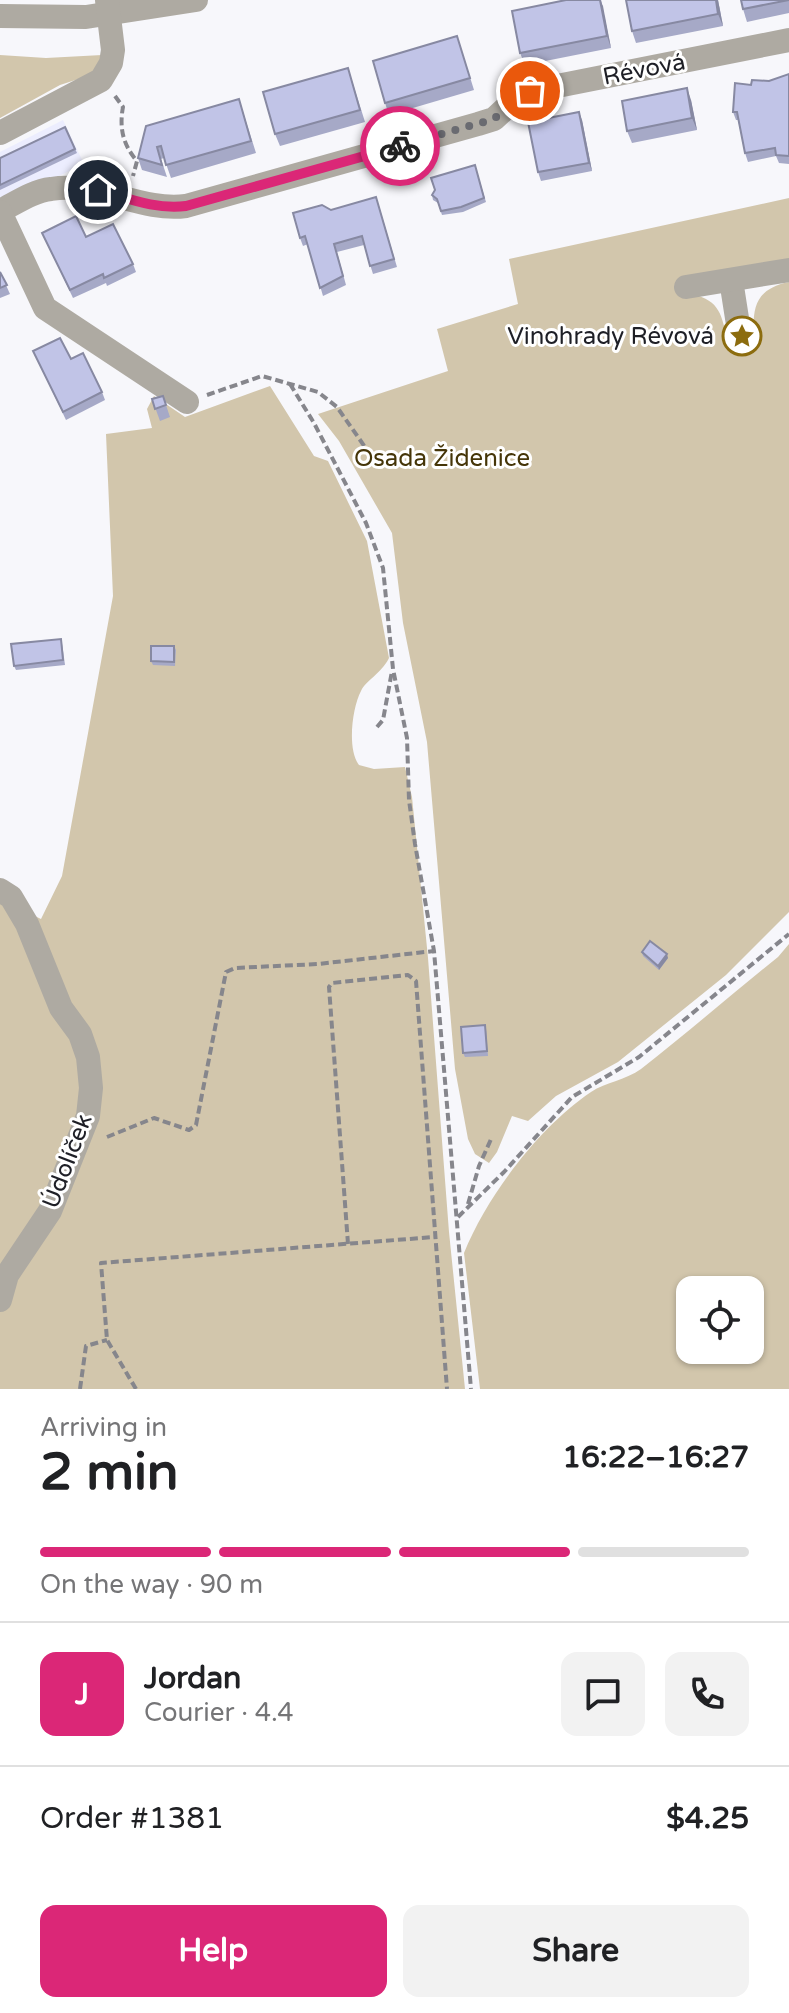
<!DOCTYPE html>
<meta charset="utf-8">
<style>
:root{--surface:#fff;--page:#f2f2f2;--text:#202124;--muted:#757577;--line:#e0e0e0;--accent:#db2777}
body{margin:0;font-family:"Varela Round",sans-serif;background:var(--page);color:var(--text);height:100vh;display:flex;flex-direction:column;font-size:30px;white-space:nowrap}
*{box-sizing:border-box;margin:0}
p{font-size:26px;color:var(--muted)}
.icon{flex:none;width:44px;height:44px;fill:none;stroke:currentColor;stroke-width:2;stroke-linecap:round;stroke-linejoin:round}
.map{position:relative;height:1389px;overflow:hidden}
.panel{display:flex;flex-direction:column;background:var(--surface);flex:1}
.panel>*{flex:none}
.controls{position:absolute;left:676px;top:1276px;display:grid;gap:16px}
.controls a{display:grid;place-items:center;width:88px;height:88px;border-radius:16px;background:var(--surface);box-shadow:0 2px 6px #0004;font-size:40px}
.pin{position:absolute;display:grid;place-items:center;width:68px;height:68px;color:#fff;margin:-34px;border:4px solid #fff;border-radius:50%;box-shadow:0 2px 8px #0007}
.courier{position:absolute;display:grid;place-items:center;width:80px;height:80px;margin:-40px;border:6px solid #db2777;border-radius:50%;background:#fff;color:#222;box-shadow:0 2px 10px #0007}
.headline em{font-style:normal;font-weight:800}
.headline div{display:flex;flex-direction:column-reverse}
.headline{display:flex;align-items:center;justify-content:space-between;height:136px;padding:0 40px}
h1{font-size:52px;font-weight:800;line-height:60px}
.bar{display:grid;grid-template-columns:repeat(4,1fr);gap:12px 8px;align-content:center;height:96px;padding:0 40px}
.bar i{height:10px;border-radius:6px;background:var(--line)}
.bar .selected{background:var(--accent)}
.bar p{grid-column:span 4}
.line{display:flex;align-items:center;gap:20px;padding:0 40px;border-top:2px solid var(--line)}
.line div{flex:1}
.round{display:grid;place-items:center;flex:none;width:84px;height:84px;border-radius:16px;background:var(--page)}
.button{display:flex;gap:16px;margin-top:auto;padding:16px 40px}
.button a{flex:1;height:92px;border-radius:16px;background:var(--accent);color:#fff;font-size:32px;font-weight:800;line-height:92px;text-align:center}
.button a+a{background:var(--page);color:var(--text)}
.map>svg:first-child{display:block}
.built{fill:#ecedfe}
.green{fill:#d2c6ac;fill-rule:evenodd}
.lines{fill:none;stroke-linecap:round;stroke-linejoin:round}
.path{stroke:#86868c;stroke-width:4;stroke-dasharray:8 4;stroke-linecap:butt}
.minor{stroke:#aeaaa2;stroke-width:24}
.wall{fill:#a6a9c7}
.shaded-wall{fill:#8789a2}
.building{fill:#c1c4e7;stroke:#8789a2;stroke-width:2}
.done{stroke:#6a6b71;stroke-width:8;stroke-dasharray:0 14.4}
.route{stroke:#db2777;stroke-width:10}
.labels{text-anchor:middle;stroke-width:6;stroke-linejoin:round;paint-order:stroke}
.street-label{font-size:24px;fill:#1e1f26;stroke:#fff}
.poi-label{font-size:24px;fill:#1e1f26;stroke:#fff;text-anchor:end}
.park-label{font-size:24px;fill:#453508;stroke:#fff}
</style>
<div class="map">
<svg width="789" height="1389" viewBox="0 0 789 1389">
<rect width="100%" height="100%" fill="#f7f7fb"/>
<polygon class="built" points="63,120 84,164 0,204 0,152"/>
<g class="green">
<polygon points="0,55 46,58 102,55 97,73 60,85 0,118"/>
<path d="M789 198V260L692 294C721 301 721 315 728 341L754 339C752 308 755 289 789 282V912L726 975 618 1062 556 1096 528 1121 512 1116 497 1152 489 1163 475 1154 468 1139 455 1069 427 742 403 623 392 533 339 441 318 414 448 371 437 329 518 304 509 259Z"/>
<path d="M270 386 314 456 328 461 367 541 389 658C381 674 366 680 361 691 352 708 347 750 359 765L374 769 405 767 412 797 428 958 449 1232 465 1389H0V899L41 919 62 876 113 596 106 434 152 428 147 409 154 396 185 417Z"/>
<path d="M789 944V1389H480L464 1253C487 1196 539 1127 591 1092 606 1082 626 1080 641 1069 687 1033 732 994 778 957ZM690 1290H750V1350H690Z"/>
</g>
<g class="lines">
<g class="path">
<path d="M115 96 123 107C119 128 123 145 137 161L133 176"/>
<polyline points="290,384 314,423 366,523 383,568 393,669 407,738 409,800 415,844 434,951 471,1389"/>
<polyline points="207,395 262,376 318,392 337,407 365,447"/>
<polyline points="377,727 383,720 392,671"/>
<polyline points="107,1137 154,1118 189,1130 196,1125 226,972 235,968 318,964 434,951"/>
<polyline points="468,1204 479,1166 492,1137"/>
<polyline points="458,1217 504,1172 572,1097 639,1057 789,934"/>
<polyline points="348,1244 329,987 332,983 408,975 416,981 447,1389"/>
<polyline points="80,1389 86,1346 107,1340"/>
<polyline points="136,1389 107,1340 101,1263 434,1237"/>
</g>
<g class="minor">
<polyline points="0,16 86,17 196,0"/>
<polyline points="0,133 101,80 111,63 113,50 107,0"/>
<path d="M0 211C16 203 33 191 51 189 98 181 140 212 186 206L478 124 494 119 522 93 789 40"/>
<polyline points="0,212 45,308 187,402"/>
<polyline points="731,280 739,331"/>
<polyline points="686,287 789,270"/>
<polyline points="0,890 11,897 27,924 61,1008 80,1034 88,1057 91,1088 88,1116 50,1211 7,1275 0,1300"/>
</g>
</g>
<g class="wall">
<polygon points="566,0 601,0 611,48 525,65 520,53"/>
<polygon points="626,0 718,0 723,26 636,43 632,31"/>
<polygon points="789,0 789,13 747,22 743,9"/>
<polygon points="457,36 474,90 389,115 385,103"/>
<polygon points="348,68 365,122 280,146 275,134"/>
<polygon points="789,74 789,164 779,163 776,156 748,162 745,153 738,120 736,120 733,112 751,85 769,81"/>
<polygon points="239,99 256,153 171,178 164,158 161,159 167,177 142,170 138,158"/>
<polygon points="691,100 697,130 632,143 627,131"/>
<polygon points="582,120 592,171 541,181 538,172"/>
<polygon points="65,127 77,153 0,190 0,158"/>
<polygon points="475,165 486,202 463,212 442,215 438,203 433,200 432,195"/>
<polygon points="379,206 397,267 373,274 364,245 337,252 346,285 323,296 308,244 303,246 300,238 331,210"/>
<polygon points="42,233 86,237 133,264 136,272 107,286 106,283 73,298"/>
<polygon points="0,272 10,294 0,298"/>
<polygon points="33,351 71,359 102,392 105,400 66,420"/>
<polygon points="163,396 170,417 160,421 152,399"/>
<polygon points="62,643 65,665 16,670 14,666"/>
<polygon points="174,646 176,650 175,666 153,665 151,661"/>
<polygon points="642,952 668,958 659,970 643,956"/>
<polygon points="485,1025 486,1029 488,1056 465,1057 463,1053"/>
</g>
<g class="shaded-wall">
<polygon points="600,0 603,6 611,48 607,36"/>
<polygon points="716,0 718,0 723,26 718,14"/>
<polygon points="687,88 691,100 697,130 692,118"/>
<polygon points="579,112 582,120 592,171 589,163"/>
<polygon points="667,954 668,958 659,970 658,966"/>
</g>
<g class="building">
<polygon points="566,0 600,0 607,36 520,53 512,11"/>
<polygon points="626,0 716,0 718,14 632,31"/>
<polygon points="741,0 789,0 743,9"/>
<polygon points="457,36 470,78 385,103 373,61"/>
<polygon points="348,68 360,110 275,134 263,92"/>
<polygon points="789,74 789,156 776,155 775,148 745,153 737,112 733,112 735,83 751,85 752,80 769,81"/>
<polygon points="687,88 692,118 627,131 622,101"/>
<polygon points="239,99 251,141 166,165 161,146 157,147 162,165 138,158 146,126"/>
<polygon points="579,112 589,163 538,172 528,122"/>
<polygon points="65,127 75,149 0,185 0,158"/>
<polygon points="475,165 484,198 461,207 441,211 437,199 432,195 435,190 431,178"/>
<polygon points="376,197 394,259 370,266 362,236 334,244 343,276 320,288 305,236 300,238 293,213 322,205 331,210"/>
<polygon points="76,216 86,237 113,224 133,264 104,278 103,274 70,290 42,233"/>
<polygon points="0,272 7,285 0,288"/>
<polygon points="60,338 71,359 83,353 102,392 63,412 33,351"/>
<polygon points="163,396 166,405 155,409 152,399"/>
<polygon points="61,639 63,660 14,666 11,644"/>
<polygon points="151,646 174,646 174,662 151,661"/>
<polygon points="650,941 667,954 658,966 642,952"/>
<polygon points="485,1025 487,1051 463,1053 461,1027"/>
</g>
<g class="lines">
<polyline class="done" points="400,146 494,119 516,97 530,91"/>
<path class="route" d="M98 190C127 198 156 210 186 206L400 146"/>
</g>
<defs>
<g id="sight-ring" transform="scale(2)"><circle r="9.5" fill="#fff" stroke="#8c6c0e" stroke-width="1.5"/><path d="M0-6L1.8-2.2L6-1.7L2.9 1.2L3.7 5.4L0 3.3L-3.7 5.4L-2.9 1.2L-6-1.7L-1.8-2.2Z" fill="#8c6c0e"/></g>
</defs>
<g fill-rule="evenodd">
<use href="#sight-ring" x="742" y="336"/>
</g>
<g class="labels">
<g class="street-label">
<text transform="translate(644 69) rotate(-11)" y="8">Révová</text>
<text transform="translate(67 1161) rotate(-69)" y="8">Údolíček</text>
</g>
<g class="poi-label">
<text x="714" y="344">Vinohrady Révová</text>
</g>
<g class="park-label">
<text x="442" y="466">Osada Židenice</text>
</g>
</g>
</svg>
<div class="controls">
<a><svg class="icon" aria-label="locate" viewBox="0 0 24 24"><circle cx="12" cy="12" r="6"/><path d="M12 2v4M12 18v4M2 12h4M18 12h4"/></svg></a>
</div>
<div class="pin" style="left:530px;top:91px;background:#ea580c"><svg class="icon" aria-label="bag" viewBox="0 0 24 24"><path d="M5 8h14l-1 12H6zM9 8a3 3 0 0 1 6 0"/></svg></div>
<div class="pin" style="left:98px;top:190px;background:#1f2937"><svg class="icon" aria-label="home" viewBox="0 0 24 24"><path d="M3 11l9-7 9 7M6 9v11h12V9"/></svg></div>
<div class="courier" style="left:400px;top:146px"><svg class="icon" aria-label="bike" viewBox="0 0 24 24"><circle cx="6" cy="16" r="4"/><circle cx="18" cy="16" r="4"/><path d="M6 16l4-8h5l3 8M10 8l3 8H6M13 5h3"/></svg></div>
</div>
<section class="panel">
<div class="headline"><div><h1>2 min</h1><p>Arriving in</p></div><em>16:22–16:27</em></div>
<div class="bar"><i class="selected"></i><i class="selected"></i><i class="selected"></i><i></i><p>On the way · 90 m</p></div>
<div class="line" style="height:144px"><b class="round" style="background:var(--accent);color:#fff">J</b><div><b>Jordan</b><p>Courier · 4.4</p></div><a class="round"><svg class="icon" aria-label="chat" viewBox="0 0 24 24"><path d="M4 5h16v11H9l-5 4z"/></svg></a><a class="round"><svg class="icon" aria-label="phone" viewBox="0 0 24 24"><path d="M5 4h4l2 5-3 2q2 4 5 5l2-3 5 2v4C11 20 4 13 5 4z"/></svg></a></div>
<div class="line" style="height:104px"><div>Order #1381</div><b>$4.25</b></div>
<div class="button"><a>Help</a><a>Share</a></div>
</section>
